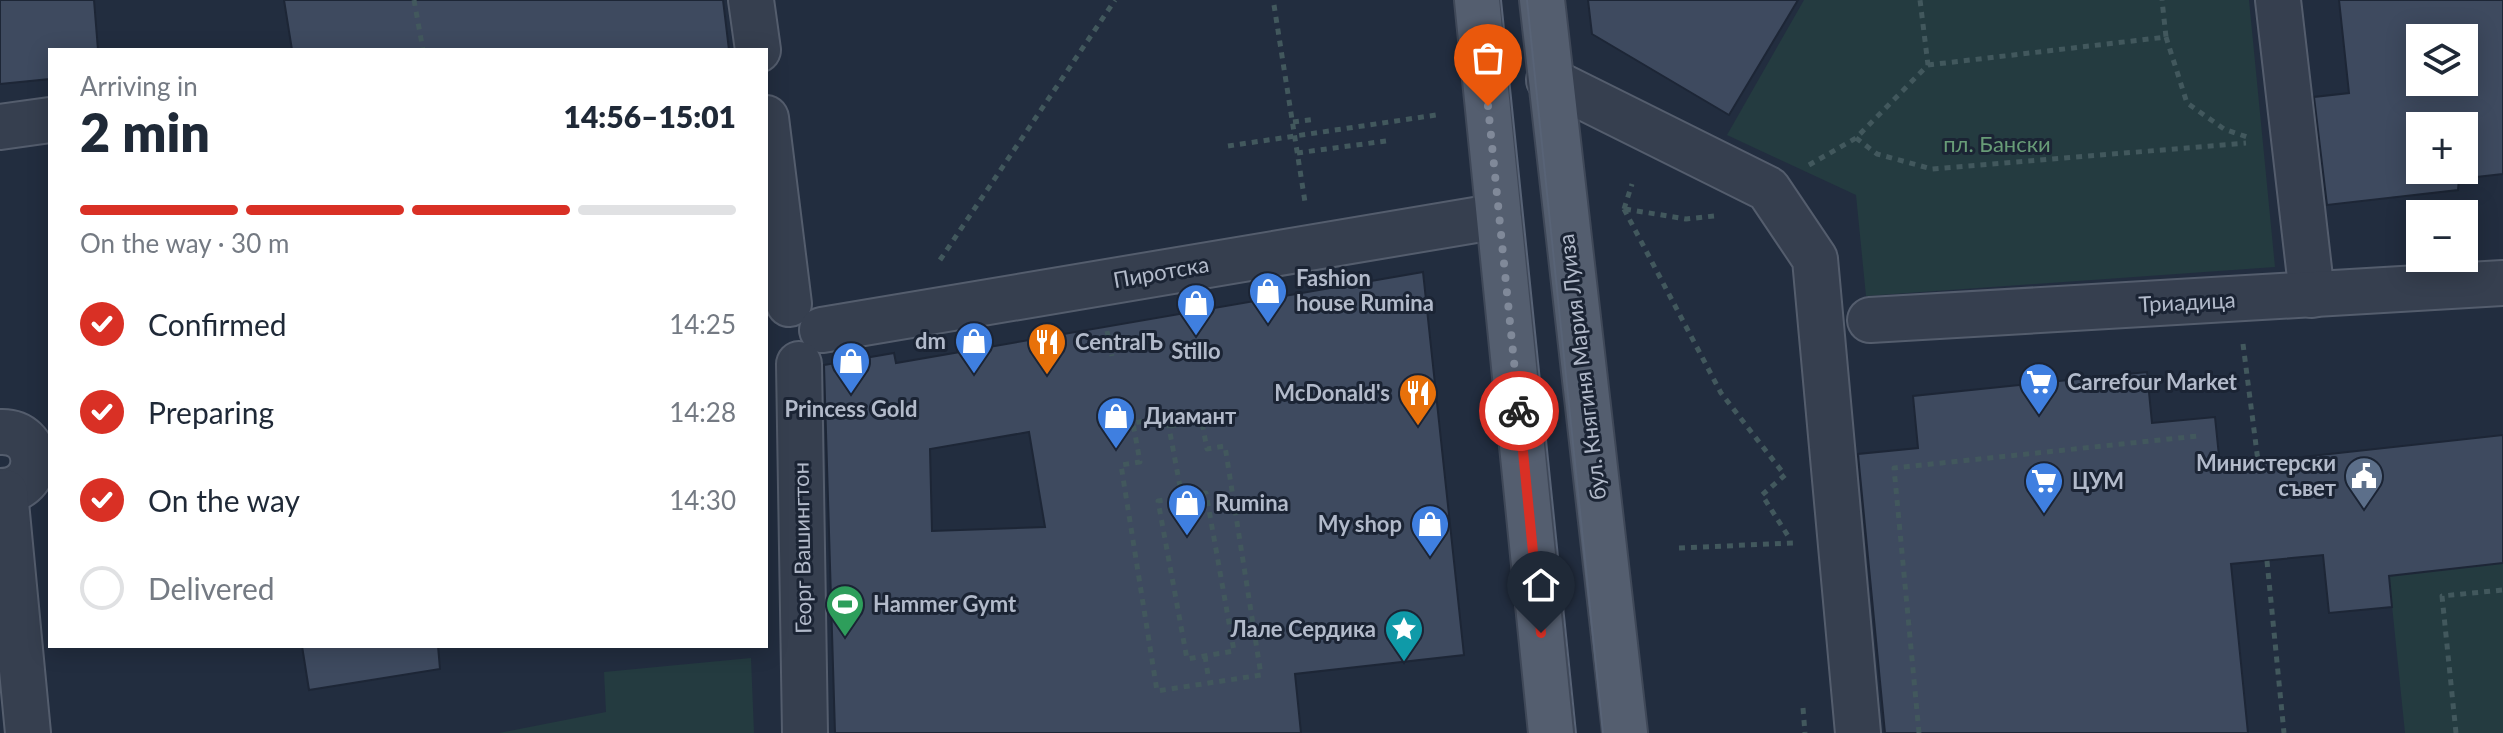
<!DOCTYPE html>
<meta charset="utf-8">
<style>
:root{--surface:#fff;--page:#f2f2f3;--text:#1f2937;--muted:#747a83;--line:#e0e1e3;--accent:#d93025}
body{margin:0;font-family:Lato,sans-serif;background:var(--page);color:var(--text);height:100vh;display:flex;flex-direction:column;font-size:30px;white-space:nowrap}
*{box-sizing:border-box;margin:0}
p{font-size:26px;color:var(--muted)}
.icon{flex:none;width:44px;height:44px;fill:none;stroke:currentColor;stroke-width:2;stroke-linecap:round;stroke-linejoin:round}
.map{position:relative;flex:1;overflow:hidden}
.sheet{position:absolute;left:48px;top:48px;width:720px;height:600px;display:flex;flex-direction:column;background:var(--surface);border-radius:0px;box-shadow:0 4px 20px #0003}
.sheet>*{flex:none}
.tools{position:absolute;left:2406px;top:24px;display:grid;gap:16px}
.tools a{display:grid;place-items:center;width:72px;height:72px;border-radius:0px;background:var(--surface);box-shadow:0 4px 20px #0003;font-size:40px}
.pin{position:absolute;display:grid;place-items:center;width:68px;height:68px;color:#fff;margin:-82px -34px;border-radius:50% 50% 50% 0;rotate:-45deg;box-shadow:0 0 8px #0007}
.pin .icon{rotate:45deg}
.courier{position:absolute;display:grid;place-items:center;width:80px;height:80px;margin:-40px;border:6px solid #d93025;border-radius:50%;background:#fff;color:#222;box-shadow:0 2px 10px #0007}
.overview em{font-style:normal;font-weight:800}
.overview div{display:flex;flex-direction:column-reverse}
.overview{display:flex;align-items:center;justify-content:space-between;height:136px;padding:0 32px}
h1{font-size:52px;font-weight:800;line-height:60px}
.bar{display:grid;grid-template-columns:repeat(4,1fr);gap:12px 8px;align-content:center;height:96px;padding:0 32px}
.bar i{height:10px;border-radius:6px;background:var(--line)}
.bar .selected{background:var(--accent)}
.bar p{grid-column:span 4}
ol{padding:0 32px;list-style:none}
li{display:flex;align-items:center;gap:24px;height:88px}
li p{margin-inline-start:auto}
li .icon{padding:8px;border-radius:50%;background:var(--accent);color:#fff;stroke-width:4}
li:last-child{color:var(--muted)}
li i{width:44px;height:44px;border:4px solid var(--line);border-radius:50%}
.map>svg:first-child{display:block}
.green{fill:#243b40}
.building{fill:#3e4a5f;stroke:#1d2636;stroke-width:2;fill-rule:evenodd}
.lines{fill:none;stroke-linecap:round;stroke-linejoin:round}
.minor-casing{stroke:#545d6d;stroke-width:48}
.major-casing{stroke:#3f4858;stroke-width:48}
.path{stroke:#42585d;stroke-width:5;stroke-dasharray:6 6;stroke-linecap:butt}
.minor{stroke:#363f4f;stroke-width:44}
.major{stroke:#545e6f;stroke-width:44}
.tram{stroke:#586376;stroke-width:2}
.done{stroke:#808999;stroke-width:8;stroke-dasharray:0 14.4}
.route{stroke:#d93025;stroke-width:10}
.labels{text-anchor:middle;stroke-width:6;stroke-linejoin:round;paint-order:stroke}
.park-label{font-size:22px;fill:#689c77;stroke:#1b2434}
.street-label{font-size:22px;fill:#b2baca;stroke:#1b2434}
.poi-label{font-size:22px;font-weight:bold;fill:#b2baca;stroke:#1b2434;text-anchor:start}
</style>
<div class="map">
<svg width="2503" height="733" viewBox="0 0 2503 733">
<rect width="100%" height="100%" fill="#222d3f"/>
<g class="green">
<polygon points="1804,0 2249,0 2275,267 1866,296 1856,195 1727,135"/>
<polygon points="2503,563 2503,733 2405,733 2389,576"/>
<polygon points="751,658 754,733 499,733 606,712 604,672"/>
</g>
<g class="building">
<polygon points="0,0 94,0 98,50 50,50 50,79 0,84"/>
<polygon points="284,0 723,0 729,50 292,50"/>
<polygon points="1588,0 1798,0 1729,115 1592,34"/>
<path d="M2339 0H2503V174L2459 179 2458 190 2327 205 2314 97 2349 93ZM2420 38H2464V82H2420ZM2420 126H2464V170H2420Z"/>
<path d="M1423 272 1464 655 1295 674 1301 733H835L824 365 894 353 896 363ZM1029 432 1045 527 932 531 930 449Z"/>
<polygon points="2147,372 2152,423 2215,417 2220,466 2503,435 2503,563 2389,576 2392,607 2329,613 2323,555 2231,564 2248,733 1885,733 1858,454 1918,448 1913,396"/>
<polygon points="302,646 438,646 440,669 309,690"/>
</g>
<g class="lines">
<g class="minor-casing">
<g id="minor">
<polyline points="751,0 758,50"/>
<polyline points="2278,0 2312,295"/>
<polyline points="1549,80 1768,189 1815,259 1858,733"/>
<polyline points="766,118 789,304"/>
<polyline points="0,127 50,120"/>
<polyline points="1870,320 2503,283"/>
<polyline points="822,330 1499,216"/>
<polyline points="799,364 805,733"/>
<path d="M0 432C44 430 45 491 0 491"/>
<polyline points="5,492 28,733"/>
</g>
</g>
<g class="major-casing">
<g id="major">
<polyline points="1477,0 1551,733"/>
<polyline points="1542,0 1625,733"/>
</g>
</g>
<g class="path">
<polyline points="414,0 423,50"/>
<polyline points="1274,5 1305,202"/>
<polyline points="2166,37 2187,103 2224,129 2247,137"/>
<polyline points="1928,65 2166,37 2162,0"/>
<polyline points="1293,122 1316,119"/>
<polyline points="1856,138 1877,154 1932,169 2246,143"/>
<polyline points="1228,146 1436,115"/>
<polyline points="1297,153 1386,141"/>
<polyline points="1809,165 1856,138 1928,65 1920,0"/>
<polyline points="1624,209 1721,393 1784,474"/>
<polyline points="1624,209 1632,184"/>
<polyline points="1625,209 1686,219 1714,216"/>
<polyline points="940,260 1115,0"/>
<polyline points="1107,331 1112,356"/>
<polyline points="2243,344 2258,461"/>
<polyline points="1200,412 1207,449 1225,446 1261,675 1157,691 1121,465 1140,462 1133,423 1206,411"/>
<polyline points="1168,422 1182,497 1158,501 1187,659 1234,651 1206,493 1182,497"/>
<polyline points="1170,426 1193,423"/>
<polyline points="1785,475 1762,495 1790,539"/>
<polyline points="1679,548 1793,543"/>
<polyline points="2267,561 2284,733"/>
<polyline points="1205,656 1208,675"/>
<polyline points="1803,708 1805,733"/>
<polyline points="1919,733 1894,468 2198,436"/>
<polyline points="2456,733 2442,596 2503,590"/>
</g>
<use href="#minor" class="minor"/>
<use href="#major" class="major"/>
<g class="tram">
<polyline points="1501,0 1576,733"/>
<polyline points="1527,0 1603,733"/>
</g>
</g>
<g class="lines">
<polyline class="done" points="1488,106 1519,411"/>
<polyline class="route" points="1519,411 1541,633"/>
</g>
<defs>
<g id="shop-pin" transform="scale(2)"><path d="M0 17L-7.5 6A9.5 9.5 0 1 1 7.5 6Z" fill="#3f7fe0" stroke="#1b2434"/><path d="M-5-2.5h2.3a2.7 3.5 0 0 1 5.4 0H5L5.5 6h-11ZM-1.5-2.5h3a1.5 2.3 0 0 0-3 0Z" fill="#fff"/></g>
<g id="restaurant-pin" transform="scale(2)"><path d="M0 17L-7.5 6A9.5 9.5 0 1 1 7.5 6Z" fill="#e8710a" stroke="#1b2434"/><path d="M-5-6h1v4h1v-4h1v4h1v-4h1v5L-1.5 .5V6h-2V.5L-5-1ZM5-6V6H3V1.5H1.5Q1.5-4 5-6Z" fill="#fff"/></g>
<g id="supermarket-pin" transform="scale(2)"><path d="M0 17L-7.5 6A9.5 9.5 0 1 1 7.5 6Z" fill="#3f7fe0" stroke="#1b2434"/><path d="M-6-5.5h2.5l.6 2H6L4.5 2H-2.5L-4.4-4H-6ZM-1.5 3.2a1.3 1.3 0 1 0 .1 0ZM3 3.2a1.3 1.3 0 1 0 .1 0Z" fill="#fff"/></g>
<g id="civic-pin" transform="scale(2)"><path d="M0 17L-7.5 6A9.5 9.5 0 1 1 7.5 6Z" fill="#5c6f8a" stroke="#1b2434"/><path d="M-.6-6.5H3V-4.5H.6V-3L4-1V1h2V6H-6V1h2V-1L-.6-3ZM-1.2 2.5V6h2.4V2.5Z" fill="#fff"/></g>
<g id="stadium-pin" transform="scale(2)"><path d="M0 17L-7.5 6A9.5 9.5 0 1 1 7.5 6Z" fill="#2e9e5b" stroke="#1b2434"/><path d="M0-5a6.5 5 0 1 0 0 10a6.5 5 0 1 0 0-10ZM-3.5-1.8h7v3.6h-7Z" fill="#fff"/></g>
<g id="sight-pin" transform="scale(2)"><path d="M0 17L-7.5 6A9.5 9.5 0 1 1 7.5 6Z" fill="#0f9aa8" stroke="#1b2434"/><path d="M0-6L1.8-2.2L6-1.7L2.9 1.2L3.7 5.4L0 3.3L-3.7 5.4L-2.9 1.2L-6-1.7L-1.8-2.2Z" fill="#fff"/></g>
</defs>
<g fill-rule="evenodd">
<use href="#shop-pin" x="1268" y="291"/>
<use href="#shop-pin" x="1196" y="303"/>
<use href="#shop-pin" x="974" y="341"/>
<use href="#restaurant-pin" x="1047" y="342"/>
<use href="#shop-pin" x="851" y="361"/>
<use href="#supermarket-pin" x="2039" y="382"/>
<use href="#restaurant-pin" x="1418" y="393"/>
<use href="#shop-pin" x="1116" y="416"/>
<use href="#civic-pin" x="2364" y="476"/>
<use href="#supermarket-pin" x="2044" y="481"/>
<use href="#shop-pin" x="1187" y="503"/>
<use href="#shop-pin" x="1430" y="524"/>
<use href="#stadium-pin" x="845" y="604"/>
<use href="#sight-pin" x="1404" y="629"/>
</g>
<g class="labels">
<g class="park-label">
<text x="1997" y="152">пл. Бански</text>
</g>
<g class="street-label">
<text transform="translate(1161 272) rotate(-10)" y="8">Пиротска</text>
<text transform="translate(2187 302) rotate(-3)" y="8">Триадица</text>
<text transform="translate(1582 367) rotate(-97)" y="8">бул. Княгиня Мария Луиза</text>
<text transform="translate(802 548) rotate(-91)" y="8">Георг Вашингтон</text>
</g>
<g class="poi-label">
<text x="1296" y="286">Fashion<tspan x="1296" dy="25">house Rumina</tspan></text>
<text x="946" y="349" text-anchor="end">dm</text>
<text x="1075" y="350">CentralЪ</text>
<text x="1196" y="359" text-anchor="middle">Stillo</text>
<text x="2067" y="390">Carrefour Market</text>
<text x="1390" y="401" text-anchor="end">McDonald's</text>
<text x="851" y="417" text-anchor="middle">Princess Gold</text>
<text x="1144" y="424">Диамант</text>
<text x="2336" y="471" text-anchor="end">Министерски<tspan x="2336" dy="25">съвет</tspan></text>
<text x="2072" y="489">ЦУМ</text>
<text x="1215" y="511">Rumina</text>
<text x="1402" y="532" text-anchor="end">My shop</text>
<text x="873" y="612">Hammer Gymt</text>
<text x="1376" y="637" text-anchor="end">Лале Сердика</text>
</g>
</g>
</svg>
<div class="tools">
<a><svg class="icon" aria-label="layers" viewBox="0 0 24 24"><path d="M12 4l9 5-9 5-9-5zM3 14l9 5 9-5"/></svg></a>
<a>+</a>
<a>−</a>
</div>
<div class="pin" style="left:1488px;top:106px;background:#ea580c"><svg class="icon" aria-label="bag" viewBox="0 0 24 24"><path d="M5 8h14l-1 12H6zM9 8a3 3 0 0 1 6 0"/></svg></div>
<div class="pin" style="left:1541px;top:633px;background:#1f2937"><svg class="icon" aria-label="home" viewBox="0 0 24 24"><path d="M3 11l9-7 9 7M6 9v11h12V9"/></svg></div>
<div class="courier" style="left:1519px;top:411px"><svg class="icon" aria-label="bike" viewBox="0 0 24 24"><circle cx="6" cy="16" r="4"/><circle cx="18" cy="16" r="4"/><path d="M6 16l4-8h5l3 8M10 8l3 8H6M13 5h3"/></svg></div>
<section class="sheet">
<div class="overview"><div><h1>2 min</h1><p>Arriving in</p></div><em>14:56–15:01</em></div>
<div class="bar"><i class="selected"></i><i class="selected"></i><i class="selected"></i><i></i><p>On the way · 30 m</p></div>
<ol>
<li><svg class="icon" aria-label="check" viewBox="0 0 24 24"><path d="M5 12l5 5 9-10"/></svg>Confirmed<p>14:25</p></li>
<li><svg class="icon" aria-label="check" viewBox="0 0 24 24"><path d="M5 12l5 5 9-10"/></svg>Preparing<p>14:28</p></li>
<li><svg class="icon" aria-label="check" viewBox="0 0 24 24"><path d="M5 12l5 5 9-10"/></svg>On the way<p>14:30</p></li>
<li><i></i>Delivered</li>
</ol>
</section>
</div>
